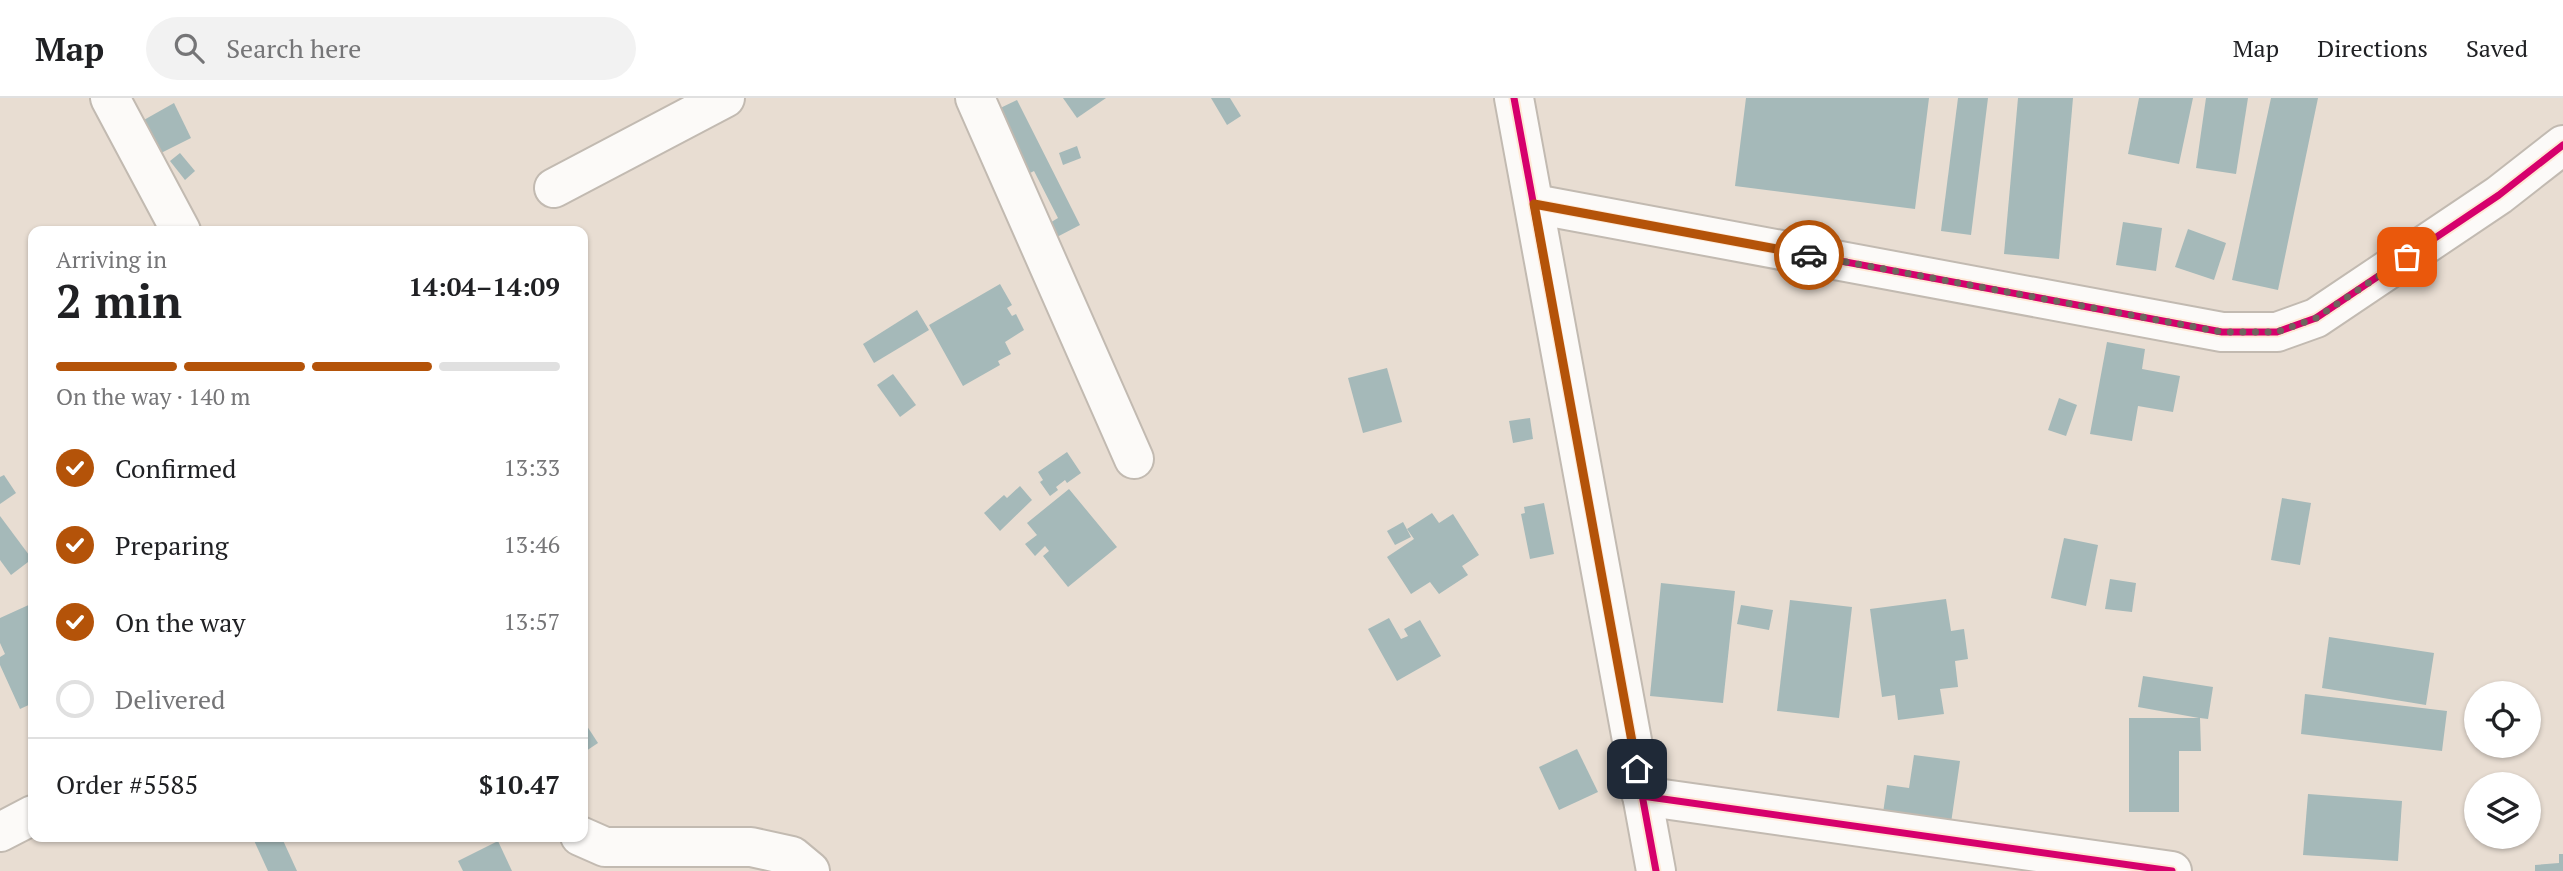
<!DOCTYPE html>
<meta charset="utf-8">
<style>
:root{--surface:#fff;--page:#f2f2f2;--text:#202124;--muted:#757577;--line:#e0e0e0;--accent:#b45309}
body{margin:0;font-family:"PT Serif",serif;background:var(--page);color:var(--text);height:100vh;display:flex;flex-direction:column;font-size:26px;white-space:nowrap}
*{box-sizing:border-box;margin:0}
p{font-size:23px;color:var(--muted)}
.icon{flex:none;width:38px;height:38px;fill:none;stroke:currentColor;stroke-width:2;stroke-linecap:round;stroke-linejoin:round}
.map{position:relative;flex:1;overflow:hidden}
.drawer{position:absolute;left:28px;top:128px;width:560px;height:616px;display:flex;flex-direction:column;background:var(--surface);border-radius:14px;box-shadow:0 2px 5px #0004}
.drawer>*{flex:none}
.controls{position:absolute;left:2464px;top:583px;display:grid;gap:14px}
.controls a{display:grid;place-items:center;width:77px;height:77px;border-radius:50%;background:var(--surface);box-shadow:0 2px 5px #0004;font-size:35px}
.pin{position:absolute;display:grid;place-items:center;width:60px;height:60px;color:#fff;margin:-30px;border-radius:14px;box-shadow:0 4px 10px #0006}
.courier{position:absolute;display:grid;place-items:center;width:70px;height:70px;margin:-35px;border:5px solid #b45309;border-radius:50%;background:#fff;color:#222;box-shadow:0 2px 9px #0007}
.headline em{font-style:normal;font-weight:700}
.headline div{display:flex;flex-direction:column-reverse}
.headline{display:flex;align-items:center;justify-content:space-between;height:119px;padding:0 28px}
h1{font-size:46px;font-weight:700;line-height:52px}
.bar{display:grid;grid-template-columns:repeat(4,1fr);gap:10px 7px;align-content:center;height:84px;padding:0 28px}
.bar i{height:9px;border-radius:5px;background:var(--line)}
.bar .selected{background:var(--accent)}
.bar p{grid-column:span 4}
.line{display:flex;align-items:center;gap:18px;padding:0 28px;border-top:2px solid var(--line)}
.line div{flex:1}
ol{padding:0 28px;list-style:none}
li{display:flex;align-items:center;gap:21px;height:77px}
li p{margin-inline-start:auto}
li .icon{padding:7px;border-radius:50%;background:var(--accent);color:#fff;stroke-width:4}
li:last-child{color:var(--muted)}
li i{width:38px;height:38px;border:4px solid var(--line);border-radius:50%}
header{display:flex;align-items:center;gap:42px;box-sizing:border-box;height:98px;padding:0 35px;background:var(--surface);border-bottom:2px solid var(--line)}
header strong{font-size:33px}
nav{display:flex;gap:38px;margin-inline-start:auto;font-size:24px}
.search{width:490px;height:63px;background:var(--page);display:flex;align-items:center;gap:18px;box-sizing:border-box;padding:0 24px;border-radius:38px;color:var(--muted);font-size:26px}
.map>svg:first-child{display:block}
.building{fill:#a5b9b9}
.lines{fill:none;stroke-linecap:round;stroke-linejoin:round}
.minor-casing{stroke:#c2bab1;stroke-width:42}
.minor{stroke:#fcfaf8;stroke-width:38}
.cycleway-casing{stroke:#fee9d6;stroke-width:11}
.cycleway{stroke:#d6006c;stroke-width:7}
.done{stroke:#6e655d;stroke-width:7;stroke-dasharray:0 12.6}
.route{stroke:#b45309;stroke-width:9}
</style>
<header>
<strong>Map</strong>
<div class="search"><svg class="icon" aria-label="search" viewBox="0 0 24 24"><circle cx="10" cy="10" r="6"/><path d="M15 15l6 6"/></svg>Search here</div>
<nav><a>Map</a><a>Directions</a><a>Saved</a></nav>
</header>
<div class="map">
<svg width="2563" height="773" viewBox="0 0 2563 773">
<rect width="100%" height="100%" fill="#e8ddd2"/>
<g class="building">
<polygon points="1063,0 1106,0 1077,20"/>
<polygon points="1211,0 1230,0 1241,18 1227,27"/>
<polygon points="1746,0 1929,0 1915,111 1735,88"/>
<polygon points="1958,0 1988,0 1971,137 1941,133"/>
<polygon points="2018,0 2073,0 2059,161 2004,156"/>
<polygon points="2139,0 2193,0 2179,66 2128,56"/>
<polygon points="2206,0 2248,0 2236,76 2196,70"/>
<polygon points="2271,0 2318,0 2278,192 2232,182"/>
<polygon points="1017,2 1080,127 1055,140 1048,126 1058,120 1034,73 1026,77 994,13"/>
<polygon points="174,5 191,40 151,60 135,27"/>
<polygon points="1077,48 1081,60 1063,67 1059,55"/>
<polygon points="180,55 195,73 185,82 170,63"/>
<polygon points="2123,124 2162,130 2156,173 2116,167"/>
<polygon points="2188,131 2226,145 2214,182 2175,169"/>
<polygon points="1000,186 1012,207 1007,210 1012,218 1016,216 1024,232 1005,244 1011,256 998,263 1000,267 963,288 929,227"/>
<polygon points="917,212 929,232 874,265 863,246"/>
<polygon points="2107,244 2145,251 2142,271 2180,278 2173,314 2138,308 2132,343 2090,336"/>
<polygon points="1387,270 1402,324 1363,335 1348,280"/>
<polygon points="893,276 916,307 900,319 877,287"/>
<polygon points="2059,300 2077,307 2066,338 2048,332"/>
<polygon points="1530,320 1533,341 1513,345 1509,323"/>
<polygon points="1067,354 1081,375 1067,385 1065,382 1056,389 1058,392 1050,398 1040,384 1043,382 1038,374"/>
<polygon points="4,377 16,395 0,406 0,379"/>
<polygon points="1020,388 1032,402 1000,433 984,415 1004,397 1007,400"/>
<polygon points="1069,391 1117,449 1068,489 1043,458 1049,453 1045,448 1035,458 1025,446 1037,437 1027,425"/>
<polygon points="2282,400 2311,405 2300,467 2271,462"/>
<polygon points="1544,405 1554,456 1530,461 1521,416 1525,415 1524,409"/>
<polygon points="1432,415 1439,425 1453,416 1479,457 1462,468 1468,477 1439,496 1430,484 1411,496 1387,459 1414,441 1407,431"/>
<polygon points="0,418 32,461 11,477 0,462"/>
<polygon points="1403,424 1411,439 1395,447 1387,433"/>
<polygon points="2064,440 2098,447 2086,508 2051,500"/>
<polygon points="2110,481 2136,485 2132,514 2105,511"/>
<polygon points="1661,485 1735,493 1723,605 1650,598"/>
<polygon points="1946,501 1951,533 1964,531 1968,561 1955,563 1958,589 1940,591 1944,616 1898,622 1895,597 1882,599 1870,511"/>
<polygon points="1790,502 1852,509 1839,620 1777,613"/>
<polygon points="33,505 33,605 20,611 0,567 0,559 5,556 0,545 0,520"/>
<polygon points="1741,507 1773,512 1769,532 1737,526"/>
<polygon points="1389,520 1401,541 1408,538 1404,531 1420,522 1441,558 1397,583 1368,531"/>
<polygon points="2329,539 2434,555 2426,607 2322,590"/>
<polygon points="2143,578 2213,589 2208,621 2200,620 2201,653 2179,653 2179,714 2129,714 2129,620 2199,620 2138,609"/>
<polygon points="2305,596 2447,613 2442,653 2301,636"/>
<polygon points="583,622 598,645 583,655"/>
<polygon points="1577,651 1598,694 1559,712 1539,669"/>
<polygon points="1914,657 1960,663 1951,725 1883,715 1887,687 1909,690"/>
<polygon points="2308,696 2402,703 2398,763 2303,757"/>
<polygon points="252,738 281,738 297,773 268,773"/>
<polygon points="498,743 512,773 463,773 458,763"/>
<polygon points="2559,756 2563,756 2563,773 2535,773 2535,767 2559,765"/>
</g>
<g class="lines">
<g class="minor-casing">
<g id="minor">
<polyline points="110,0 181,133"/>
<polyline points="975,0 1134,361"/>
<polyline points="1514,0 1656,773"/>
<polyline points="554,90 725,0"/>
<polyline points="1534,106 2222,234 2277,234 2316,220 2499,97 2563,47"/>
<polyline points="1642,698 2172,773"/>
<polyline points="0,734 33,717"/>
<polyline points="580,738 605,749 751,749 792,758 810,773"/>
</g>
</g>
<use href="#minor" class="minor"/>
<g class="cycleway-casing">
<g id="cycleway">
<polyline points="1514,0 1656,773"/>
<polyline points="1534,106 2222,234 2277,234 2316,220 2499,97 2563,47"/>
<polyline points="1642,698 2172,773"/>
</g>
</g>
<use href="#cycleway" class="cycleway"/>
</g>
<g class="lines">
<polyline class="done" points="1809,157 2222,234 2277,234 2316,220 2407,159"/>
<polyline class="route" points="1637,671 1534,106 1809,157"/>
</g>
</svg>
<div class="controls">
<a><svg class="icon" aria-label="locate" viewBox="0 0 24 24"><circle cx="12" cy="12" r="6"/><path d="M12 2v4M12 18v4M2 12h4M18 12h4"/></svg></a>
<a><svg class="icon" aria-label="layers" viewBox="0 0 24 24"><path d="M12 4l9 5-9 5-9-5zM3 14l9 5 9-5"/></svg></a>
</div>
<div class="pin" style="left:2407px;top:159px;background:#ea580c"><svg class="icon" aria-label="bag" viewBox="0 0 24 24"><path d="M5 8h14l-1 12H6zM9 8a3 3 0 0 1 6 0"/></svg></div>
<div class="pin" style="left:1637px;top:671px;background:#1f2937"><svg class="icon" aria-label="home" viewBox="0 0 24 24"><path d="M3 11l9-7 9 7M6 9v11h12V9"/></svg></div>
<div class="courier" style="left:1809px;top:157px"><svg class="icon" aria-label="car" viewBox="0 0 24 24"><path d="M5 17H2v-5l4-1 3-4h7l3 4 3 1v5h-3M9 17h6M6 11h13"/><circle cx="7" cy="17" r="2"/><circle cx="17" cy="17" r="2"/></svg></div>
<section class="drawer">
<div class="headline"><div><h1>2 min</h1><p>Arriving in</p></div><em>14:04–14:09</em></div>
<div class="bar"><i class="selected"></i><i class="selected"></i><i class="selected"></i><i></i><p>On the way · 140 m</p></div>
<ol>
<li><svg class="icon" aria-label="check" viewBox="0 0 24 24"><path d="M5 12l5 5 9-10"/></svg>Confirmed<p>13:33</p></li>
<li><svg class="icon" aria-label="check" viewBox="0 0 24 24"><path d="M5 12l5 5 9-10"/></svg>Preparing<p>13:46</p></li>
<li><svg class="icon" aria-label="check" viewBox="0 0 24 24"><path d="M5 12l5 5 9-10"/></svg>On the way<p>13:57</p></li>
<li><i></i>Delivered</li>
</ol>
<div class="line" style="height:91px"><div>Order #5585</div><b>$10.47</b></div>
</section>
</div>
